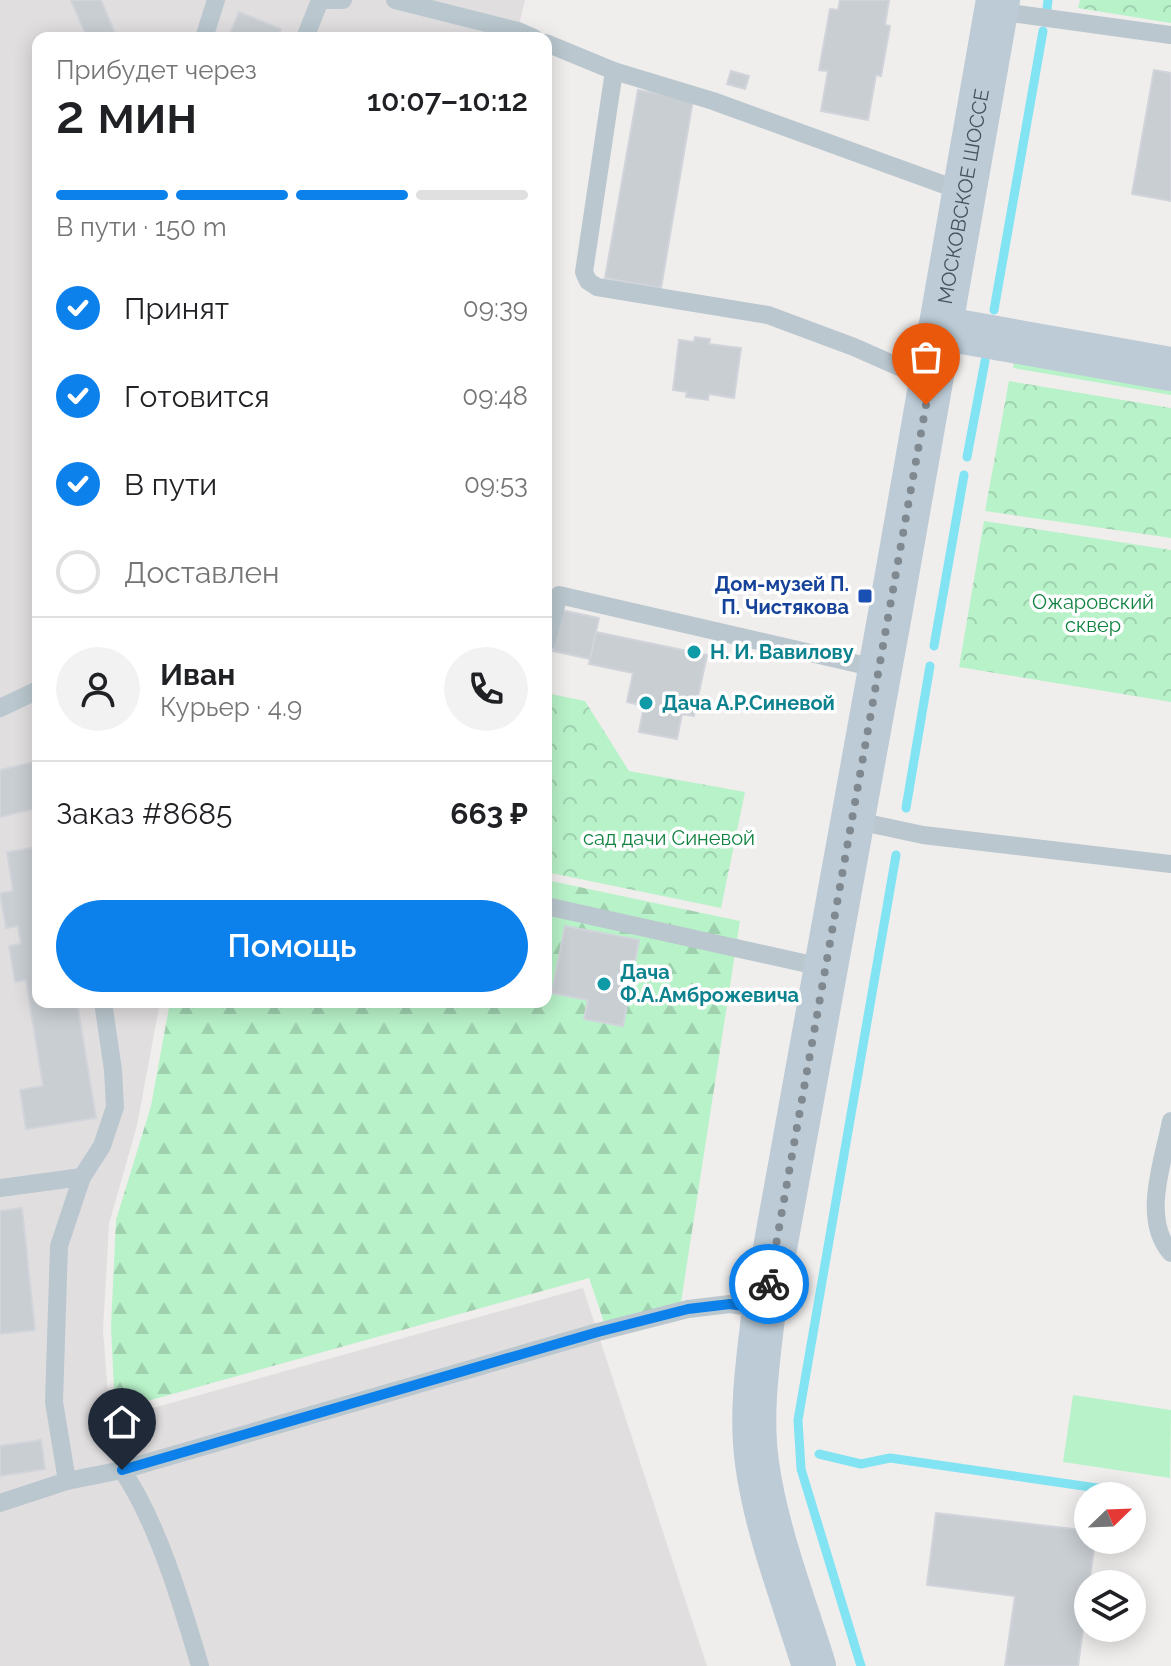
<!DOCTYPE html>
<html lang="ru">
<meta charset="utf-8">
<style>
:root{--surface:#fff;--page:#f2f2f2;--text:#202124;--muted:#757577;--line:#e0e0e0;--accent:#0c81eb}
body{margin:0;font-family:Raleway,sans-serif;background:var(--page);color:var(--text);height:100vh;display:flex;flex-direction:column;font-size:30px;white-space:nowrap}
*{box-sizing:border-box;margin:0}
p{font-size:26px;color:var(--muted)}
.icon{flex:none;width:44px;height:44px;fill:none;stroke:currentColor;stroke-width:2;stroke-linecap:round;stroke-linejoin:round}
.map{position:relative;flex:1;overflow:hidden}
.drawer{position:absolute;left:32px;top:32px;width:520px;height:976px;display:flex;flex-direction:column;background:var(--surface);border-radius:16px;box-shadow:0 4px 20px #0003}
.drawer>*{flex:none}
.needle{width:52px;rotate:67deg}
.fabs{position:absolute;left:1074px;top:1482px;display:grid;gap:16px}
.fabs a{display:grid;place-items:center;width:72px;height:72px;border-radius:50%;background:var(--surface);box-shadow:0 4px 20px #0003;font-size:40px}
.pin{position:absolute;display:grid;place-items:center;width:68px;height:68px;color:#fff;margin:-82px -34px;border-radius:50% 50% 50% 0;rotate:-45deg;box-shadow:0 0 8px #0007}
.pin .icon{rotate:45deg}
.courier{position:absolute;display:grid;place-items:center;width:80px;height:80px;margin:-40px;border:6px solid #0c81eb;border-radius:50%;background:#fff;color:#222;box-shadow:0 2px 10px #0007}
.head em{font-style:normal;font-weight:600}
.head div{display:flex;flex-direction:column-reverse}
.head{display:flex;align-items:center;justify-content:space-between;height:136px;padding:0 24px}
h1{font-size:52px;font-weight:600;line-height:60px}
.bar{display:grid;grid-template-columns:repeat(4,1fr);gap:12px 8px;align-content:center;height:96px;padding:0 24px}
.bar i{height:10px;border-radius:6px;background:var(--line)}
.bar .on{background:var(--accent)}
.bar p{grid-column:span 4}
.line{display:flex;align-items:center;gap:20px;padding:0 24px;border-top:2px solid var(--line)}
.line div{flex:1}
.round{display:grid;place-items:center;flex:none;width:84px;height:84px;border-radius:42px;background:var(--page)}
ol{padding:0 24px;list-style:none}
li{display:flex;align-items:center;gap:24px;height:88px}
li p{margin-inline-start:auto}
li .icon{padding:8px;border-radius:50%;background:var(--accent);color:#fff;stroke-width:4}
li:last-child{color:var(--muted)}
li i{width:44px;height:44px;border:4px solid var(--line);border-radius:50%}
.cta{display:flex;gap:16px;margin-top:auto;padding:16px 24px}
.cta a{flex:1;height:92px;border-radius:48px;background:var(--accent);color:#fff;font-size:32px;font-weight:600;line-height:92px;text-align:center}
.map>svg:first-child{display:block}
.education{fill:#e1dee0}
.green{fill:#b8f2c9}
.forest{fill:url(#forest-firs)}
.park{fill:url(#park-crowns)}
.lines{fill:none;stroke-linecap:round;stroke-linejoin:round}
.stream{stroke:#82e4f2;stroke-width:9}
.building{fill:#c9ced3;stroke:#d1d4da;stroke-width:2}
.lane{stroke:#bac7ce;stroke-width:18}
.secondary{stroke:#bccbd6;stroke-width:44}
.done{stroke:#80898f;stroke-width:8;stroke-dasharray:0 14.4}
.route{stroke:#0c81eb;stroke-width:10}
.transit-dot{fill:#1a4fb4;stroke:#fff;stroke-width:3}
.culture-dot{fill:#0f9aa8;stroke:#fff;stroke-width:3}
.labels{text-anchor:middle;stroke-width:7;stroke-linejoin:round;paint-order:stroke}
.street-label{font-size:20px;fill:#44535c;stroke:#fff}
.transit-label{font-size:20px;font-weight:bold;fill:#164399;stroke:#fff;text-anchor:end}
.park-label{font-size:20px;fill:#108240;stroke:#fff}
.culture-label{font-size:20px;font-weight:bold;fill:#0d838f;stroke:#fff;text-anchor:start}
</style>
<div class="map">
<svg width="1171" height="1666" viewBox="0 0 1171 1666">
<defs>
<pattern id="forest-firs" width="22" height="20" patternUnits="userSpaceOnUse" patternTransform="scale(2)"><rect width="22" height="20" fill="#b8f2c9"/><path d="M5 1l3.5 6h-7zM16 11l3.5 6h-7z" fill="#9fd1af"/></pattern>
<pattern id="park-crowns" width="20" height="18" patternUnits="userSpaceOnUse" patternTransform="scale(2)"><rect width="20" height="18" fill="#b8f2c9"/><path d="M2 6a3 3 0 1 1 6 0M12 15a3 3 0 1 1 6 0" fill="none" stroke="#9fd1af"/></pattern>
</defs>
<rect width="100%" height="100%" fill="#f0eded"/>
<polygon class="education" points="0,0 525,0 516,38 38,38 38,1002 160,1002 137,1125 109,1224 103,1330 110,1420 583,1288 707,1666 0,1666"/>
<g class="green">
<polygon points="1015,358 1171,384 1171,395 1013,368"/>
<polygon points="1073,1395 1171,1410 1170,1478 1063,1462"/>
</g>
<polygon class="forest" points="546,880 740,921 681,1302 604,1322 589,1278 115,1410 111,1327 116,1220 151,1106 170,1002 546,1002"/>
<g class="park">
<polygon points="1080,0 1171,0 1171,23 1078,8"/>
<polygon points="1009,381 1171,408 1171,538 985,511"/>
<polygon points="984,521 1171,550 1171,702 959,667"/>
<polygon points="546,693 585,701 629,771 745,792 721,908 546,872"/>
</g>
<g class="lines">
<g class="stream">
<polyline points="1047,9 1048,0"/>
<polyline points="994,310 1043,31"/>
<polyline points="967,457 985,361"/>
<polyline points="934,646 964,475"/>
<polyline points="906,808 930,666"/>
<polyline points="819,1454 861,1464 890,1458 1125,1492"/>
<polyline points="861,1666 801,1469 798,1420 896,855"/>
</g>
</g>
<g class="building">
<polygon points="71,0 101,0 117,38 87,38"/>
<polygon points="840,0 889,0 885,25 890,26 881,76 876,75 868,120 821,111 828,71 819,70 830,9 838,10"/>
<polygon points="239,12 281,29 278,38 228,38"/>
<polygon points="1154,70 1171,73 1171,201 1132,194"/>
<polygon points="731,71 749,76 745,89 727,84"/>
<polygon points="638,90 693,100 661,288 605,278"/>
<polygon points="695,337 710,339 709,344 741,348 734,398 709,394 708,400 686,397 687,392 673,390 679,340 694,342"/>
<polygon points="561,610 599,618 590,659 553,651"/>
<polygon points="596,632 707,655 694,716 682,714 677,739 639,732 644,706 627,702 633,673 589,664"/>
<polygon points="38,761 38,808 0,817 0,770"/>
<polygon points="38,847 38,1002 77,1002 96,1118 26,1129 20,1090 43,1086 26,980 15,982 9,946 21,944 18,926 6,928 0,893 13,891 7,852"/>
<polygon points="565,926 639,940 623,1026 584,1019 588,1000 552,993"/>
<polygon points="22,1208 35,1330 0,1334 0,1211"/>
<polygon points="41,1440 45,1469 0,1476 0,1446"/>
<polygon points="936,1513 1082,1530 1094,1548 1078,1666 1005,1666 1015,1596 927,1585"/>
</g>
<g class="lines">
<g class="lane">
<polyline points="325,0 343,0"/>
<polyline points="395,0 518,31 534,38"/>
<polyline points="996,11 1171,35"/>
<polyline points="204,38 216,0"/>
<polyline points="305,38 320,0"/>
<polyline points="546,43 614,71 713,101 964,192"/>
<polyline points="614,71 584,272 588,281 597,287 768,315 854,347 897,366 931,376"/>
<polyline points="546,643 559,595 880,669"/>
<polyline points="0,708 38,690"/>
<polyline points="853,820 923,835 1171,864"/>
<polyline points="546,906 826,968"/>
<polyline points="103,1002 113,1070 115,1107 102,1146 82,1177 59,1246 54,1402 67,1481 122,1470 598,1332 688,1309 730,1304 764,1309"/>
<path d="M1171 1121C1163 1162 1141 1219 1171 1253"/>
<polyline points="0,1188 82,1177"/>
<path d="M122 1470C158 1523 182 1605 200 1666"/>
<polyline points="0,1503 67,1481"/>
</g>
<g class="secondary">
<polyline points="940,328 1171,369"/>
<path id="s1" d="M814 1666C794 1601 766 1530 757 1463 750 1412 758 1361 764 1309L892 603 998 0"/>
</g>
</g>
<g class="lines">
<polyline class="done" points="769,1284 926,405"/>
<polyline class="route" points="122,1470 598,1332 688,1309 730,1304 764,1309 769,1284"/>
</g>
<rect class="transit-dot" x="857" y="588" width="16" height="16" rx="4"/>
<g class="culture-dot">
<circle cx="694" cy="652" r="8"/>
<circle cx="646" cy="703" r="8"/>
<circle cx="604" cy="984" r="8"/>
</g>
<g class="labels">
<g class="street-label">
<text dy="7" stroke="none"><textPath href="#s1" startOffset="1496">МОСКОВСКОЕ ШОССЕ</textPath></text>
</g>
<g class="transit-label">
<text x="849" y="591">Дом-музей П.<tspan x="849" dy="23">П. Чистякова</tspan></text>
</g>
<g class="park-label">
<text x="1093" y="609">Ожаровский<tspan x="1093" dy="23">сквер</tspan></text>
<text x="669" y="845">сад дачи Синевой</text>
</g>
<g class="culture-label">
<text x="710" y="659">Н. И. Вавилову</text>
<text x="662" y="710">Дача А.Р.Синевой</text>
<text x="620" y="979">Дача<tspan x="620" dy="23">Ф.А.Амброжевича</tspan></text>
</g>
</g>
</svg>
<div class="fabs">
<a><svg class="needle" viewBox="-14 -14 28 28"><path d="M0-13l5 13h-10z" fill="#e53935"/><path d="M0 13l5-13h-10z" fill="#757577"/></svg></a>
<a><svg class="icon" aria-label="layers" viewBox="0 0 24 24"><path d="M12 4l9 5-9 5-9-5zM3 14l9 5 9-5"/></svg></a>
</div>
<div class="pin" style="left:926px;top:405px;background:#ea580c"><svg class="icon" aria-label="bag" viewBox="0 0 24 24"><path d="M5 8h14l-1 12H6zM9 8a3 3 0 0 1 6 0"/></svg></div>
<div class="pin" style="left:122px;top:1470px;background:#1f2937"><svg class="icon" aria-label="home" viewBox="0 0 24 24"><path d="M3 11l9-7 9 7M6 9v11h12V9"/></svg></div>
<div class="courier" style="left:769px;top:1284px"><svg class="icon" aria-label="bike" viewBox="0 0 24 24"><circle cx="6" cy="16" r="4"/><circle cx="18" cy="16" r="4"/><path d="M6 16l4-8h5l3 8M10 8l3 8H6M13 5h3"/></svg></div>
<section class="drawer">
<div class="head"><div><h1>2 мин</h1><p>Прибудет через</p></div><em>10:07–10:12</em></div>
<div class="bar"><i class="on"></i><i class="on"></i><i class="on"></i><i></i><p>В пути · 150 m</p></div>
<ol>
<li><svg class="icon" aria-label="check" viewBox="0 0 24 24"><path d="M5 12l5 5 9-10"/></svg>Принят<p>09:39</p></li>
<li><svg class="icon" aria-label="check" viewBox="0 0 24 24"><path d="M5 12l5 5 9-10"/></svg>Готовится<p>09:48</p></li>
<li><svg class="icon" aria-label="check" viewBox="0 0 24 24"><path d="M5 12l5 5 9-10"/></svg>В пути<p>09:53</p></li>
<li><i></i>Доставлен</li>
</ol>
<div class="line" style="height:144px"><a class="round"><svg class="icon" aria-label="person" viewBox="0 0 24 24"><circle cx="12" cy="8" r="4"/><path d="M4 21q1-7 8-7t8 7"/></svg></a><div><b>Иван</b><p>Курьер · 4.9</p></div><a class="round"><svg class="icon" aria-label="phone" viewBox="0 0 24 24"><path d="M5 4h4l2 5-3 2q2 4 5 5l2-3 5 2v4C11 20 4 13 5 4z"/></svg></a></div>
<div class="line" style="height:104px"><div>Заказ #8685</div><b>663 ₽</b></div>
<div class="cta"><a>Помощь</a></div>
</section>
</div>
